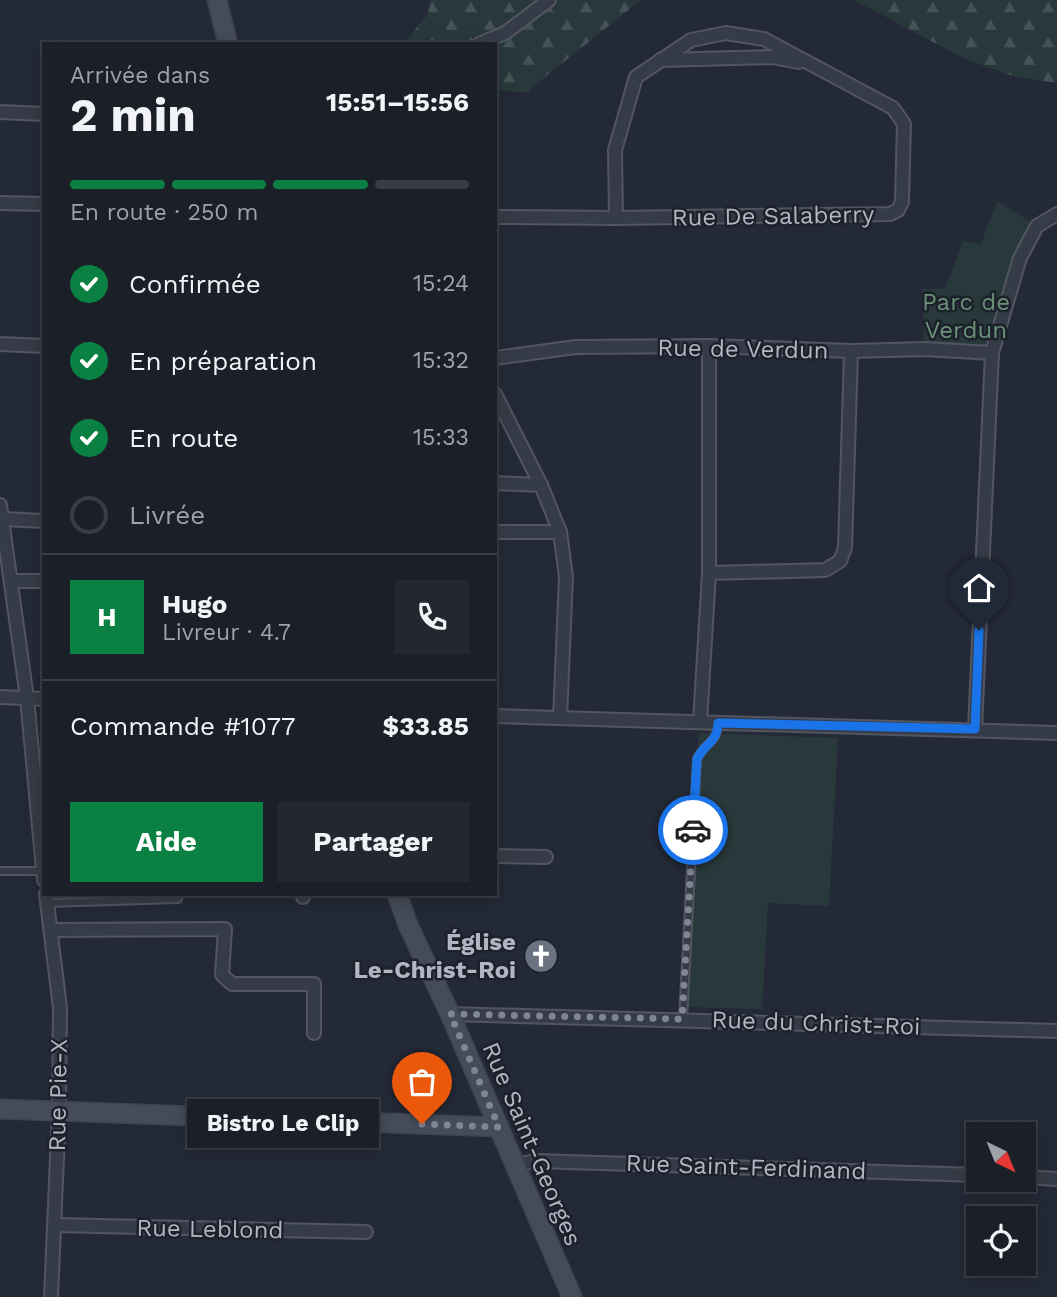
<!DOCTYPE html>
<html lang="fr">
<meta charset="utf-8">
<style>
:root{--surface:#1a1f28;--page:#232730;--text:#f1f3f6;--muted:#9fa2a8;--line:#383d45;--accent:#0b8043}
body{margin:0;font-family:"Work Sans",sans-serif;background:var(--page);color:var(--text);height:100vh;display:flex;flex-direction:column;font-size:26px;white-space:nowrap}
*{box-sizing:border-box;margin:0}
p{font-size:23px;color:var(--muted)}
.icon{flex:none;width:38px;height:38px;fill:none;stroke:currentColor;stroke-width:2;stroke-linecap:round;stroke-linejoin:round}
.map{position:relative;flex:1;overflow:hidden}
.panel{position:absolute;left:42px;top:42px;width:455px;height:854px;display:flex;flex-direction:column;background:var(--surface);border-radius:0px;box-shadow:0 4px 18px #0003,0 0 0 2px var(--line)}
.panel>*{flex:none}
.needle{width:46px;rotate:137deg}
.controls{position:absolute;left:966px;top:1122px;display:grid;gap:14px}
.controls a{display:grid;place-items:center;width:70px;height:70px;border-radius:0px;background:var(--surface);box-shadow:0 4px 18px #0003,0 0 0 2px var(--line);font-size:35px}
.pin{position:absolute;display:grid;place-items:center;width:60px;height:60px;color:#fff;margin:-72px -30px;border-radius:50% 50% 50% 0;rotate:-45deg;box-shadow:0 0 7px #0007}
.pin .icon{rotate:45deg}
.courier{position:absolute;display:grid;place-items:center;width:70px;height:70px;margin:-35px;border:5px solid #1a73e8;border-radius:50%;background:#fff;color:#222;box-shadow:0 2px 9px #0007}
.bubble{position:absolute;height:49px;border-radius:0px;background:var(--surface);box-shadow:0 4px 18px #0003,0 0 0 2px var(--line);font-size:23px;font-weight:700;line-height:49px;text-align:center}
.headline em{font-style:normal;font-weight:700}
.headline div{display:flex;flex-direction:column-reverse}
.headline{display:flex;align-items:center;justify-content:space-between;height:119px;padding:0 28px}
h1{font-size:46px;font-weight:700;line-height:52px}
.bar{display:grid;grid-template-columns:repeat(4,1fr);gap:10px 7px;align-content:center;height:84px;padding:0 28px}
.bar i{height:9px;border-radius:5px;background:var(--line)}
.bar .on{background:var(--accent)}
.bar p{grid-column:span 4}
.line{display:flex;align-items:center;gap:18px;padding:0 28px;border-top:2px solid var(--line)}
.line div{flex:1}
.round{display:grid;place-items:center;flex:none;width:74px;height:74px;border-radius:0px;background:var(--page)}
ol{padding:0 28px;list-style:none}
li{display:flex;align-items:center;gap:21px;height:77px}
li p{margin-inline-start:auto}
li .icon{padding:7px;border-radius:50%;background:var(--accent);color:#fff;stroke-width:4}
li:last-child{color:var(--muted)}
li i{width:38px;height:38px;border:4px solid var(--line);border-radius:50%}
.primary-button{display:flex;gap:14px;margin-top:auto;padding:14px 28px}
.primary-button a{flex:1;height:80px;border-radius:0px;background:var(--accent);color:#fff;font-size:28px;font-weight:700;line-height:80px;text-align:center}
.primary-button a+a{background:var(--page);color:var(--text)}
.map>svg:first-child{display:block}
.forest{fill:url(#forest-firs)}
.park{fill:#29393b}
.lines{fill:none;stroke-linecap:round;stroke-linejoin:round}
.lane-casing{stroke:#515661;stroke-width:10}
.street-casing{stroke:#515661;stroke-width:16}
.secondary-casing{stroke:#3f4550;stroke-width:21}
.lane{stroke:#363c47;stroke-width:6}
.street{stroke:#363c47;stroke-width:12}
.secondary{stroke:#454b59;stroke-width:18}
.done{stroke:#7f8592;stroke-width:7;stroke-dasharray:0 12.6}
.route{stroke:#1a73e8;stroke-width:9}
.labels{text-anchor:middle;stroke-width:5;stroke-linejoin:round;paint-order:stroke}
.street-label{font-size:24px;fill:#b1b6c3;stroke:#1c212b}
.park-label{font-size:24px;fill:#6b9177;stroke:#1c212b}
.poi-label{font-size:24px;font-weight:bold;fill:#b1b6c3;stroke:#1c212b;text-anchor:end}
</style>
<div class="map">
<svg width="1057" height="1297" viewBox="0 0 1057 1297">
<defs>
<pattern id="forest-firs" width="22" height="20" patternUnits="userSpaceOnUse" patternTransform="scale(1.75)"><rect width="22" height="20" fill="#29393b"/><path d="M5 1l3.5 6h-7zM16 11l3.5 6h-7z" fill="#465356"/></pattern>
</defs>
<rect width="100%" height="100%" fill="#232936"/>
<g class="forest">
<polygon points="431,0 641,0 525,93 495,90 495,44 403,44 428,14"/>
<polygon points="854,0 1057,0 1057,83 1013,76 965,59"/>
</g>
<g class="park">
<polygon points="997,201 1037,226 992,353 925,349 922,289 945,289 963,241 981,244"/>
<polygon points="699,733 838,738 829,906 768,903 762,1009 683,1007"/>
</g>
<g class="lines">
<g class="lane-casing">
<g id="lane">
<polyline points="0,871 43,871"/>
<polyline points="47,903 178,899 179,894"/>
<path d="M683 1019 697 759C705 742 717 744 718 723"/>
</g>
</g>
<g class="street-casing">
<g id="street">
<polyline points="479,44 505,33 549,0"/>
<polyline points="660,60 772,57 799,62"/>
<polyline points="0,112 44,114"/>
<polyline points="0,203 44,204"/>
<polyline points="495,217 616,218 890,214 898,210 902,202 904,124 893,108 764,39 726,33 691,40 636,77 615,150 616,218"/>
<polyline points="0,344 44,346"/>
<polyline points="495,358 576,347 709,346 851,351 925,349 992,353"/>
<polyline points="495,394 541,485 560,532 566,577 560,718"/>
<polyline points="495,483 541,485"/>
<polyline points="0,505 27,698 44,880"/>
<polyline points="3,519 44,521"/>
<polyline points="495,532 560,532"/>
<polyline points="709,573 825,570 840,561 845,548 851,351"/>
<polyline points="12,581 44,581"/>
<polyline points="0,697 44,699"/>
<polyline points="495,716 1057,733"/>
<polyline points="700,722 709,573 709,346"/>
<polyline points="975,729 992,353 1020,258 1037,226 1057,214"/>
<polyline points="495,856 546,857"/>
<polyline points="46,894 60,1008 59,1111 51,1297"/>
<polyline points="303,894 303,897"/>
<polyline points="51,930 225,929 222,975 232,984 314,984 314,1033"/>
<polyline points="450,1014 1057,1031"/>
<polyline points="514,1165 536,1161 978,1175"/>
<polyline points="1024,1177 1057,1179"/>
<polyline points="54,1225 366,1232"/>
</g>
</g>
<g class="secondary-casing">
<g id="secondary">
<polyline points="217,0 228,44"/>
<polyline points="397,894 408,925 450,1014 572,1297"/>
<polyline points="0,1109 499,1127"/>
</g>
</g>
<use href="#lane" class="lane"/>
<use href="#street" class="street"/>
<use href="#secondary" class="secondary"/>
</g>
<g class="lines">
<polyline class="done" points="422,1124 499,1127 450,1014 682,1019 693,830"/>
<path class="route" d="M693 830 697 759C705 742 717 744 718 723L975 729 979 630"/>
</g>
<defs>
<g id="church-disc" transform="scale(1.75)"><circle r="9.5" fill="#6b7280" stroke="#1c212b"/><path d="M-1.2-6h2.4v3.5h3.3v2.4h-3.3V6h-2.4V-.1h-3.3v-2.4h3.3Z" fill="#fff"/></g>
</defs>
<g fill-rule="evenodd">
<use href="#church-disc" x="541" y="956"/>
</g>
<g class="labels">
<g class="street-label">
<text transform="translate(773 216) rotate(-1)" y="8">Rue De Salaberry</text>
<text transform="translate(743 349) rotate(1)" y="8">Rue de Verdun</text>
<text transform="translate(816 1023) rotate(2)" y="8">Rue du Christ-Roi</text>
<text transform="translate(58 1095) rotate(-89)" y="8">Rue Pie-X</text>
<text transform="translate(532 1144) rotate(67)" y="8">Rue Saint-Georges</text>
<text transform="translate(746 1167) rotate(2)" y="8">Rue Saint-Ferdinand</text>
<text transform="translate(210 1229) rotate(1)" y="8">Rue Leblond</text>
</g>
<g class="park-label">
<text x="966" y="310">Parc de<tspan x="966" dy="28">Verdun</tspan></text>
</g>
<g class="poi-label">
<text x="516" y="950">Église<tspan x="516" dy="28">Le-Christ-Roi</tspan></text>
</g>
</g>
</svg>
<div class="controls">
<a><svg class="needle" viewBox="-14 -14 28 28"><path d="M0-13l5 13h-10z" fill="#e53935"/><path d="M0 13l5-13h-10z" fill="#9fa2a8"/></svg></a>
<a><svg class="icon" aria-label="locate" viewBox="0 0 24 24"><circle cx="12" cy="12" r="6"/><path d="M12 2v4M12 18v4M2 12h4M18 12h4"/></svg></a>
</div>
<div class="pin" style="left:422px;top:1124px;background:#ea580c"><svg class="icon" aria-label="bag" viewBox="0 0 24 24"><path d="M5 8h14l-1 12H6zM9 8a3 3 0 0 1 6 0"/></svg></div>
<div class="pin" style="left:979px;top:630px;background:#1f2937"><svg class="icon" aria-label="home" viewBox="0 0 24 24"><path d="M3 11l9-7 9 7M6 9v11h12V9"/></svg></div>
<div class="courier" style="left:693px;top:830px"><svg class="icon" aria-label="car" viewBox="0 0 24 24"><path d="M5 17H2v-5l4-1 3-4h7l3 4 3 1v5h-3M9 17h6M6 11h13"/><circle cx="7" cy="17" r="2"/><circle cx="17" cy="17" r="2"/></svg></div>
<div class="bubble" style="left:187px;top:1099px;width:192px">Bistro Le Clip</div>
<section class="panel">
<div class="headline"><div><h1>2 min</h1><p>Arrivée dans</p></div><em>15:51–15:56</em></div>
<div class="bar"><i class="on"></i><i class="on"></i><i class="on"></i><i></i><p>En route · 250 m</p></div>
<ol>
<li><svg class="icon" aria-label="check" viewBox="0 0 24 24"><path d="M5 12l5 5 9-10"/></svg>Confirmée<p>15:24</p></li>
<li><svg class="icon" aria-label="check" viewBox="0 0 24 24"><path d="M5 12l5 5 9-10"/></svg>En préparation<p>15:32</p></li>
<li><svg class="icon" aria-label="check" viewBox="0 0 24 24"><path d="M5 12l5 5 9-10"/></svg>En route<p>15:33</p></li>
<li><i></i>Livrée</li>
</ol>
<div class="line" style="height:126px"><b class="round" style="background:var(--accent);color:#fff">H</b><div><b>Hugo</b><p>Livreur · 4.7</p></div><a class="round"><svg class="icon" aria-label="phone" viewBox="0 0 24 24"><path d="M5 4h4l2 5-3 2q2 4 5 5l2-3 5 2v4C11 20 4 13 5 4z"/></svg></a></div>
<div class="line" style="height:91px"><div>Commande #1077</div><b>$33.85</b></div>
<div class="primary-button"><a>Aide</a><a>Partager</a></div>
</section>
</div>
